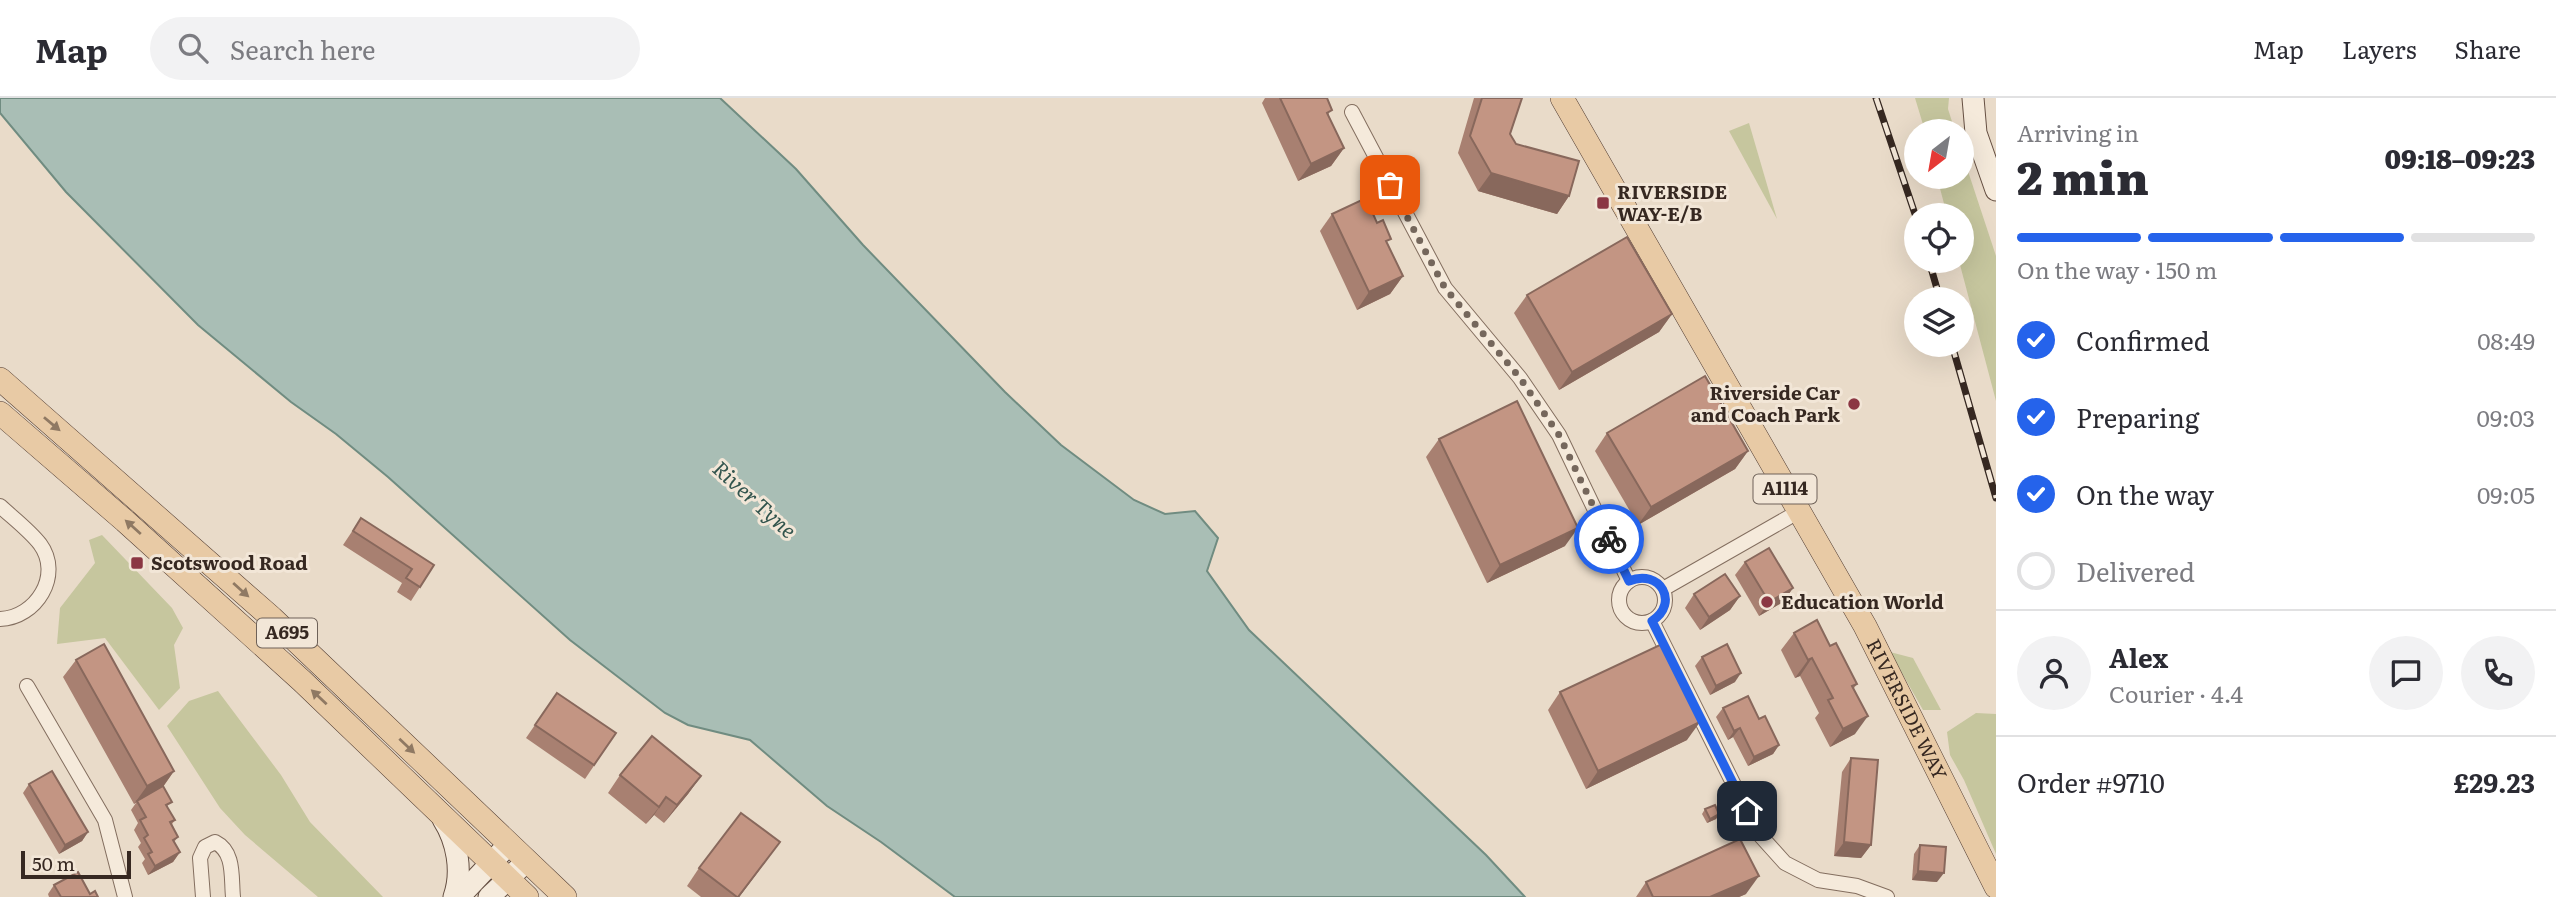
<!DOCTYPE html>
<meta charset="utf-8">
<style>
:root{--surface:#fff;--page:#f2f2f3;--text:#2b2b33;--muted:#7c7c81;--line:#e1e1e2;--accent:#2563eb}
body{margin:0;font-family:Literata,serif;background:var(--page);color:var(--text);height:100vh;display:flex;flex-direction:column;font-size:26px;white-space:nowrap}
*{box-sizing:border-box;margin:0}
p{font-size:23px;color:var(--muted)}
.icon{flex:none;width:38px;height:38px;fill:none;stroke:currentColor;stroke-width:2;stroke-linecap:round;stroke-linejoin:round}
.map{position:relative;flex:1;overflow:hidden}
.side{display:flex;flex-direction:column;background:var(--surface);width:560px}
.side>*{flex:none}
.needle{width:46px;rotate:211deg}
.tools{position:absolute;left:1904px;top:21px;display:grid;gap:14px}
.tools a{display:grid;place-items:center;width:70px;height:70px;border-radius:50%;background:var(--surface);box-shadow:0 7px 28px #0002;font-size:35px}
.scale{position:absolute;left:21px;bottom:18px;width:110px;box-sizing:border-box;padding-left:7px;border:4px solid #362821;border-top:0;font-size:19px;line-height:24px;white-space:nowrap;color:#362821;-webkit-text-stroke:5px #f2e6d7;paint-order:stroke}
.pin{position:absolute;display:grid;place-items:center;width:60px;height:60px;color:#fff;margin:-30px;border-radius:14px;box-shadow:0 4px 10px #0006}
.courier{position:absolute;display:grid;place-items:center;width:70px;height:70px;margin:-35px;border:5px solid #2563eb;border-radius:50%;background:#fff;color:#222;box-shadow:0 2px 9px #0007}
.overview em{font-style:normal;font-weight:800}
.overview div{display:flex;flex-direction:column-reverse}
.overview{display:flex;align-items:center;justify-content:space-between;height:119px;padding:0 21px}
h1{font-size:46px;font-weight:800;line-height:52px}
.bar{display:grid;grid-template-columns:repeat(4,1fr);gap:10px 7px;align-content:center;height:84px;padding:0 21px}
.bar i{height:9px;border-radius:5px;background:var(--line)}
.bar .on{background:var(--accent)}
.bar p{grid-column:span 4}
.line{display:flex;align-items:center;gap:18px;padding:0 21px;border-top:2px solid var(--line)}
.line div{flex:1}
.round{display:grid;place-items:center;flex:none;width:74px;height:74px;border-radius:37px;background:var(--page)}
ol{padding:0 21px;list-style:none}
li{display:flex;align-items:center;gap:21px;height:77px}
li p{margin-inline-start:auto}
li .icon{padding:7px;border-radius:50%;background:var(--accent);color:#fff;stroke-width:4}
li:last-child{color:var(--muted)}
li i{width:38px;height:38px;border:4px solid var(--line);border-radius:50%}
header{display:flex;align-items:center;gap:42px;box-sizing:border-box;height:98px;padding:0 35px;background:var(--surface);border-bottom:2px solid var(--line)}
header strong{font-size:33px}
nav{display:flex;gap:38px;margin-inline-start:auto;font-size:24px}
.search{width:490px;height:63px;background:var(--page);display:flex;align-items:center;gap:18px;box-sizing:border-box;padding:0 24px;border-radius:38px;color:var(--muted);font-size:26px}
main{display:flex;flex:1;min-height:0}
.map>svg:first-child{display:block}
.green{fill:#c6c69e}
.water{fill:#a9beb5;stroke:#708c81;stroke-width:2}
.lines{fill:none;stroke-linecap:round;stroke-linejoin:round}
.street-casing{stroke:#836e5f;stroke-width:16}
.secondary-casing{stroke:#654f42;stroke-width:23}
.primary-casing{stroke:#523d33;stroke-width:24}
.street{stroke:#f5eadb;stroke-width:14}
.secondary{stroke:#f5eadb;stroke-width:21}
.primary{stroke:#e8caa5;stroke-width:23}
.rail-casing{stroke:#362821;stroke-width:7}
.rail{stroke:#f2e6d7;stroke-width:4.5;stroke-dasharray:13;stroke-linecap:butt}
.wall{fill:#a88071}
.shaded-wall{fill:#88685c}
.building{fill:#c39583;stroke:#88685c;stroke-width:2}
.oneway{fill:#8f7963}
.done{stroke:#75675c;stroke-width:7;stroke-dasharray:0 12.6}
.route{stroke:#2563eb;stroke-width:9}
.poi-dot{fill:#8b3743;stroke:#f2e6d7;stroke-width:2.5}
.labels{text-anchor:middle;stroke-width:6;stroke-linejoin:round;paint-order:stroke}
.shield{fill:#f2e6d7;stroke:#6e6158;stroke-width:2}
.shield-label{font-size:18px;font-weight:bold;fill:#362821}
.poi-label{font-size:19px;font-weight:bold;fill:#362821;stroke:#f2e6d7;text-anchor:start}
.street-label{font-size:19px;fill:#362821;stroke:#f2e6d7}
.water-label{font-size:21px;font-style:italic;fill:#32544d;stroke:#f2e6d7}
</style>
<header>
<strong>Map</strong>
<div class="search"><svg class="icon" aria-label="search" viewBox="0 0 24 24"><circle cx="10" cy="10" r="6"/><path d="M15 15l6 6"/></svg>Search here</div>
<nav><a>Map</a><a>Layers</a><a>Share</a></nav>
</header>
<main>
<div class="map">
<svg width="1996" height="799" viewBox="0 0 1996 799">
<rect width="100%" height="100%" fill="#e9dbc9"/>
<g class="green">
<polygon points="1915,0 1949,0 1948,11 1955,33 1925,33"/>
<polygon points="1749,25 1777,121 1729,33"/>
<polygon points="1962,55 1996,158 1996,303 1959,163 1962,163 1962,117 1947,117 1937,79 1962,79"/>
<polygon points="102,437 172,510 183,530 174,547 180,590 159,612 105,540 57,546 60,510 95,465 89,442"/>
<polygon points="1890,554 1913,560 1941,612 1923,612"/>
<polygon points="218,593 281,677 310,724 383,799 318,799 245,737 220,710 167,628 189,603"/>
<polygon points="1976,615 1996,616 1996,756 1964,682 1950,657 1947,634"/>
</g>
<polygon class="water" points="0,0 720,0 796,71 863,147 1005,294 1061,347 1134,402 1165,416 1195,413 1218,440 1207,473 1249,532 1486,757 1525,799 955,799 881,744 827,708 750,642 688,627 665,615 570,542 388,379 336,336 291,304 198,227 66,94 0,15"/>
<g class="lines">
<g class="street-casing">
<g id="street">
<polyline points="1352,14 1445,190 1520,280 1559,337 1629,483"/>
<path d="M0 408C13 420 29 432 40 446 63 477 36 520 0 521"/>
<circle cx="1642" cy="502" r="23"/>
<polyline points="1663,491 1798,414"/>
<polyline points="1652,523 1758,735 1785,765 1818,782 1857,788 1887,799"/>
<polyline points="27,588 105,722 125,799"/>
<path d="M203 799 200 760 205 749 215 744C235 754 231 779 233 799"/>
</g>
</g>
<g class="secondary-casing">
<g id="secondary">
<polyline points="1973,0 1976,35 1996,92"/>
<path d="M443 721C457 743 463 773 454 799"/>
<polyline points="459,799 509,746"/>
<polyline points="489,799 527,763"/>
</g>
</g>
<g class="primary-casing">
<g id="primary">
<path id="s1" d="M1562 0 1865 528 1996 789"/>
<polyline points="0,281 272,520 565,799"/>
<polyline points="0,315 125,423 302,583 527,799"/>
</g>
</g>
<use href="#street" class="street"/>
<use href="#secondary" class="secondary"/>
<use href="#primary" class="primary"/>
<g class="rail-casing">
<g id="rail">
<polyline points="1876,0 1916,119"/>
<polyline points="1929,163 1940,201"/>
<polyline points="1952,247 1996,400"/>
</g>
</g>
<use href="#rail" class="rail"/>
</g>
<g class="wall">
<polygon points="1265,0 1327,0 1329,18 1344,50 1331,68 1298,83 1262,5"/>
<polygon points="1474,0 1522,0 1510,36 1516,46 1569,98 1557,116 1478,93 1458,55"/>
<polygon points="1332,116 1388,146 1403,178 1390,196 1357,212 1320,133"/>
<polygon points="1527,197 1672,216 1659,234 1559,292 1514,215"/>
<polygon points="1607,335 1748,353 1735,371 1638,427 1595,353"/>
<polygon points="1439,341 1565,448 1487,485 1426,359"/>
<polygon points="361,420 434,467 411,503 397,494 402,485 343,447"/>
<polygon points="1745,464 1793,490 1783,504 1759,518 1735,477"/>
<polygon points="1694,496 1740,498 1730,512 1700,532 1685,510"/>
<polygon points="1794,535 1830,548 1857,586 1854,590 1855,636 1830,649 1815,620 1819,615 1800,578 1795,580 1781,552"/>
<polygon points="1702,559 1735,584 1710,597 1695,568"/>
<polygon points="76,562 174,673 163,689 168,710 175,722 172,726 178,739 174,744 180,754 173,764 148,777 142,765 145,761 138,749 141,745 134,732 138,725 131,712 136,705 134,706 63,579"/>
<polygon points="1560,594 1687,642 1586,691 1548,612"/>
<polygon points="557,595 616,635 585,681 526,640"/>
<polygon points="1723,610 1759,621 1779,647 1773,656 1748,668 1733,639 1728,642 1716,619"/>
<polygon points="1851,660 1871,747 1861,760 1834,758 1842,674"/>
<polygon points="620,677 701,678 688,696 664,725 654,717 646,726 608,695"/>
<polygon points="29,686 88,734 82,743 59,756 23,695"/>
<polygon points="1705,711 1719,716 1716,721 1707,725 1702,716"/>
<polygon points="1920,747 1937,784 1912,782 1914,756"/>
<polygon points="767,762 739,799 701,799 687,788 699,770"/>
<polygon points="1646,784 1746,796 1739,799 1636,799"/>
<polygon points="54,787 90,796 98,799 49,799 48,796"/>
</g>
<g class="shaded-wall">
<polygon points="1344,50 1331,68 1298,83 1311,66"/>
<polygon points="1491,75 1569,98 1557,116 1478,93"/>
<polygon points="1403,178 1390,196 1357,212 1369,194"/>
<polygon points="1672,216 1659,234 1559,292 1572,274"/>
<polygon points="1748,353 1735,371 1638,427 1651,409"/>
<polygon points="1578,430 1565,448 1487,485 1500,467"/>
<polygon points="1793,490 1783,504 1759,518 1769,504"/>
<polygon points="1740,498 1730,512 1700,532 1709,519"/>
<polygon points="1812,560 1800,578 1795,580 1808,562"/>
<polygon points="1741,575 1735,584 1710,597 1716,588"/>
<polygon points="1868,618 1855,636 1830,649 1843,631"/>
<polygon points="1700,624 1687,642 1586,691 1598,673"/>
<polygon points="1740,630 1733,639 1728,642 1734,633"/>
<polygon points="1779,647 1773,656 1748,668 1754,659"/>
<polygon points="174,673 162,690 137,703 134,706 147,688"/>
<polygon points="701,678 688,696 664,725 677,707"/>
<polygon points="666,699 654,717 646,726 659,709"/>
<polygon points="1719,716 1716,721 1707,725 1710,721"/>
<polygon points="88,734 82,743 59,756 65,747"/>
<polygon points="780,744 739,799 738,799"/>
<polygon points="1844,744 1871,747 1861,760 1834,758"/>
<polygon points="180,754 173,764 148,777 155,768"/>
<polygon points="1918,773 1944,775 1937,784 1912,782"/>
<polygon points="1759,778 1746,796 1739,799 1710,799"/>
</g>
<g class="building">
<polygon points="1280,0 1327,0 1332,12 1327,15 1344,50 1311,66"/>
<polygon points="1482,0 1522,0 1510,36 1516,46 1579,63 1569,98 1491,75 1470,38"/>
<polygon points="1366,100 1377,125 1383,122 1391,141 1386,143 1403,178 1369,194 1332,116"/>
<polygon points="1627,139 1672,216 1572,274 1527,197"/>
<polygon points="1705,278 1748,353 1651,409 1607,335"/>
<polygon points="1517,303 1578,430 1500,467 1439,341"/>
<polygon points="361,420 434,467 420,489 406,480 412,471 353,433"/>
<polygon points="1769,450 1793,490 1769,504 1745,464"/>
<polygon points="1725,476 1740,498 1709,519 1694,496"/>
<polygon points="1817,522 1830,548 1836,545 1857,586 1852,588 1868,618 1843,631 1828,602 1833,600 1812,560 1808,562 1794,535"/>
<polygon points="104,546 174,673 147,688 76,562"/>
<polygon points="1662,546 1700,624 1598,673 1560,594"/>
<polygon points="1727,546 1741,575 1716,588 1702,559"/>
<polygon points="557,595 616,635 594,667 535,627"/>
<polygon points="1748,598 1759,621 1765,618 1779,647 1754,659 1740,630 1734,633 1723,610"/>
<polygon points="652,638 701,678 677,707 666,699 659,709 620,677"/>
<polygon points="1851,660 1878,662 1871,747 1844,744"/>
<polygon points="52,673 88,734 65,747 29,686"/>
<polygon points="163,688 172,704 166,707 175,722 170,724 178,739 173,742 180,754 155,768 148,756 152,754 144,740 148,737 140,722 146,719 137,703"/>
<polygon points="1715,707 1719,716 1710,721 1705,711"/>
<polygon points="741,715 780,744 738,799 737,799 699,770"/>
<polygon points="1740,741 1759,778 1710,799 1653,799 1646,784"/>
<polygon points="1920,747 1946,749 1944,775 1918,773"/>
<polygon points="78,774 90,796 95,793 98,799 61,799 54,787"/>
</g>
<defs><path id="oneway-solid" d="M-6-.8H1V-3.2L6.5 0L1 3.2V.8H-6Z" transform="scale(1.75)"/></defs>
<g class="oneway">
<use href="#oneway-solid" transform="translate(52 326) rotate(40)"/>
<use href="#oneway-solid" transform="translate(133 429) rotate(-138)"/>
<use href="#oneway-solid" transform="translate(241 492) rotate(42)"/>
<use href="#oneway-solid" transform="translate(319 599) rotate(-137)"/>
<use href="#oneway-solid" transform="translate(407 648) rotate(43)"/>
</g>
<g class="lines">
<polyline class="done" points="1390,87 1445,190 1520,280 1559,337 1609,441"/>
<path class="route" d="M1609 441 1629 483C1660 470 1680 505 1652 523L1747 713"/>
</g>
<g class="poi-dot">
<rect x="1596" y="98" width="14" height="14" rx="3.5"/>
<circle cx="1854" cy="306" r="7"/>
<rect x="130" y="458" width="14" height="14" rx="3.5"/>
<circle cx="1767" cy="504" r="7"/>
</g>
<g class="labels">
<g class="shield">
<rect x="1753.5" y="376.5" width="63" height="29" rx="5"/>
<rect x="257" y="520.5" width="60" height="29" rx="5"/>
</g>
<g class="shield-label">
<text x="1785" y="397">A1114</text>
<text x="287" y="541">A695</text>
</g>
<g class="poi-label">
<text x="1617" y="101">RIVERSIDE<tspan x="1617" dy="22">WAY-E/B</tspan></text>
<text x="1840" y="302" text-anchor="end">Riverside Car<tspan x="1840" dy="22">and Coach Park</tspan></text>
<text x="151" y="472">Scotswood Road</text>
<text x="1781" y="511">Education World</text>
</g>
<g class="street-label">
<text dy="7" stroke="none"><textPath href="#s1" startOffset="702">RIVERSIDE WAY</textPath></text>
</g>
<g class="water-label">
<text transform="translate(754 402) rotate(42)" y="7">River Tyne</text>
</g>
</g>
</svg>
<div class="tools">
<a><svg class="needle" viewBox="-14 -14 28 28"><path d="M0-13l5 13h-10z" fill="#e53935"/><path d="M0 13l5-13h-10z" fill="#7c7c81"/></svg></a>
<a><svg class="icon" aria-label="locate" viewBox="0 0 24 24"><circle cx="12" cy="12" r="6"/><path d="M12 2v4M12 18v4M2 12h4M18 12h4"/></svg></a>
<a><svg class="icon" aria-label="layers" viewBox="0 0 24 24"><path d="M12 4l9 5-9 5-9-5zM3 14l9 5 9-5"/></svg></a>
</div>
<div class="scale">50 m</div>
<div class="pin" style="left:1390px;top:87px;background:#ea580c"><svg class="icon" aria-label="bag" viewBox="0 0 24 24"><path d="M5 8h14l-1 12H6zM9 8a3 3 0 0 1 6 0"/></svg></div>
<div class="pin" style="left:1747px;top:713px;background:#1f2937"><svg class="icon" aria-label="home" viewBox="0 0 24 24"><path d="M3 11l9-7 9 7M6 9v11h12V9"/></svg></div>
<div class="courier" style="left:1609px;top:441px"><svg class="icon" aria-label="bike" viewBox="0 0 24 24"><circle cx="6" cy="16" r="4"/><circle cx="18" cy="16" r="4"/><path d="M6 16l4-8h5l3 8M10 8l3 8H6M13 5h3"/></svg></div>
</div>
<section class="side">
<div class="overview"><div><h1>2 min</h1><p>Arriving in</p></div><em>09:18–09:23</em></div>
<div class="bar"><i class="on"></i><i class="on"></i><i class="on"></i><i></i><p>On the way · 150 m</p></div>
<ol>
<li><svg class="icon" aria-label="check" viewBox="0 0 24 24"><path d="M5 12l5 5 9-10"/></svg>Confirmed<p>08:49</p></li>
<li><svg class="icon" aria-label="check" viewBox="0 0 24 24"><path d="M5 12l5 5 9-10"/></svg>Preparing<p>09:03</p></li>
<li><svg class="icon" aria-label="check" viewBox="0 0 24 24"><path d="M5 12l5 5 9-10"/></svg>On the way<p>09:05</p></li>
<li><i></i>Delivered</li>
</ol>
<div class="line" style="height:126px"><a class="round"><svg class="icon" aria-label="person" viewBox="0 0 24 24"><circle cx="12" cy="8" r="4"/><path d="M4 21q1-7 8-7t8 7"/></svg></a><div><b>Alex</b><p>Courier · 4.4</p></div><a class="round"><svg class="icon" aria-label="chat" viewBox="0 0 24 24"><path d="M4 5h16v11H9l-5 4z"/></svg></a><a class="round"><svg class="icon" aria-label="phone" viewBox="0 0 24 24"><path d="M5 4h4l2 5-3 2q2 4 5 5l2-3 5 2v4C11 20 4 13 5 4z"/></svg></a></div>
<div class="line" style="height:91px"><div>Order #9710</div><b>£29.23</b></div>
</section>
</main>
